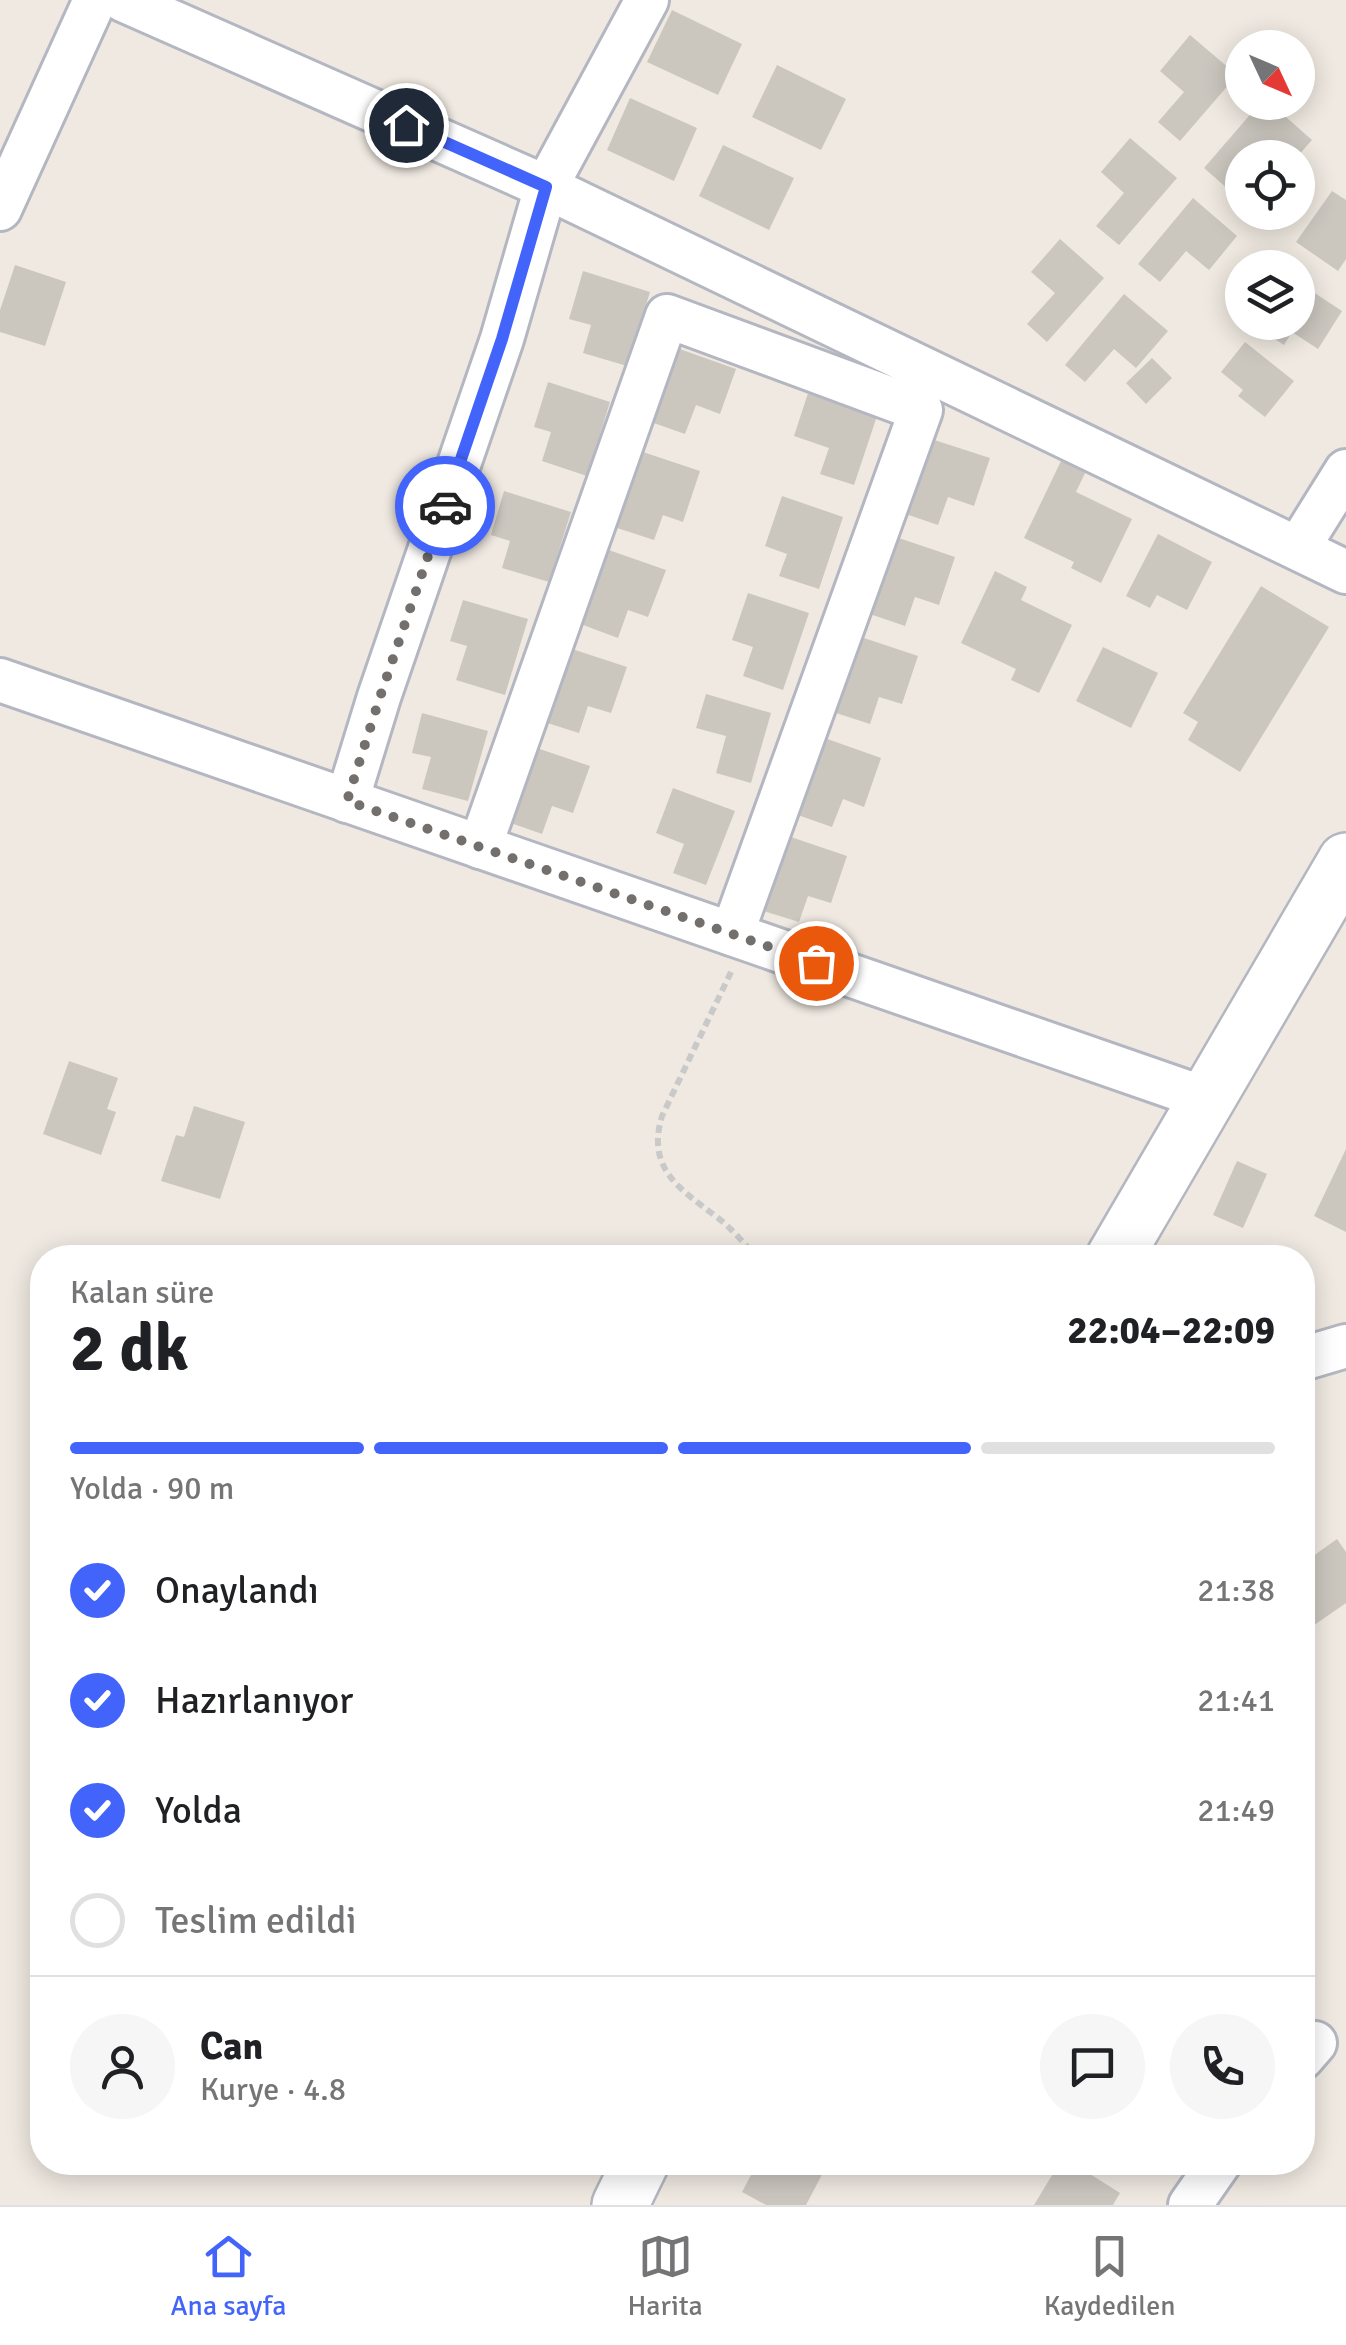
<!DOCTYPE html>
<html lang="tr">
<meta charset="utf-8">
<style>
:root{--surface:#fff;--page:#f6f6f6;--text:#202124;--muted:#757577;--line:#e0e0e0;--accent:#4264fb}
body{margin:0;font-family:Signika,sans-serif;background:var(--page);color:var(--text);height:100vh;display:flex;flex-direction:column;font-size:38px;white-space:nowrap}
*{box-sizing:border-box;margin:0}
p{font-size:32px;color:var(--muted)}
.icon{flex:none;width:55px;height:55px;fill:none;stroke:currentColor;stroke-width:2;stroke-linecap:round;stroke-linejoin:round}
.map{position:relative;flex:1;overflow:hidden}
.panel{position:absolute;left:30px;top:1245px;width:1285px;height:930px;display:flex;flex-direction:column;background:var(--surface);border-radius:40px;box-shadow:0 5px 25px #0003}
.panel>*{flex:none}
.needle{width:65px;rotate:134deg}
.buttons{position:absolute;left:1225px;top:30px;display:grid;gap:20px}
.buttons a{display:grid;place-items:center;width:90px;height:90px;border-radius:50%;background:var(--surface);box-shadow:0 5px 25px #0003;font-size:50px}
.pin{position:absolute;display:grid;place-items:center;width:85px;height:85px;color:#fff;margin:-42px;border:5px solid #fff;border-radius:50%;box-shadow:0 2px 10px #0007}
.courier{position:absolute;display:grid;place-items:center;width:100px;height:100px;margin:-50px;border:8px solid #4264fb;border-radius:50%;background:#fff;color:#222;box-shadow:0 2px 12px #0007}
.overview em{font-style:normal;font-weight:800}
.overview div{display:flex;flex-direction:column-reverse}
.overview{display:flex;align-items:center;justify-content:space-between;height:170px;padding:0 40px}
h1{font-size:65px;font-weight:800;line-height:75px}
.bar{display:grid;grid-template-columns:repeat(4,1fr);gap:15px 10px;align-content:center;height:120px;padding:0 40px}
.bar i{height:12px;border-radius:8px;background:var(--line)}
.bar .selected{background:var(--accent)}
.bar p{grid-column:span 4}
.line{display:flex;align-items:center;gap:25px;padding:0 40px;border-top:2px solid var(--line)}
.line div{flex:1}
.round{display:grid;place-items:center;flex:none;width:105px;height:105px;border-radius:52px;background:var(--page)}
ol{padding:0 40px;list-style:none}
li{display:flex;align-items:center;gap:30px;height:110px}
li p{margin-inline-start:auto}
li .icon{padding:10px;border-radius:50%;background:var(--accent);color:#fff;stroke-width:4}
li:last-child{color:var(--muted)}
li i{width:55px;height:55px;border:5px solid var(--line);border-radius:50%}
.menu{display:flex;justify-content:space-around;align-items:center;height:140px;border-top:2px solid var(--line);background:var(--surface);font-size:28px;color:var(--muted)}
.menu a{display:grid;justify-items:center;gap:5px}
.menu .selected{color:var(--accent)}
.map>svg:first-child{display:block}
.building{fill:#cbc7bf}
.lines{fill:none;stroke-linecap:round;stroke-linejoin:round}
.street-casing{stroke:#b4b7c1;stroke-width:48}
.secondary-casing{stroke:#b4b7c1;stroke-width:60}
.path{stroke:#c9c9c9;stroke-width:6;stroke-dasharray:8 5;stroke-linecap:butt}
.street{stroke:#fff;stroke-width:42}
.secondary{stroke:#fff;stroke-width:55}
.done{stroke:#726f6d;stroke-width:10;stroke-dasharray:0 18}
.route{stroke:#4264fb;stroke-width:12}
</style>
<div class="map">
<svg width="1346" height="2205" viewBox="0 0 1346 2205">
<rect width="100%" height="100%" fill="#efe9e1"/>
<g class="building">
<polygon points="672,10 742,44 718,95 647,62"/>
<polygon points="1190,35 1237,75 1180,141 1158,122 1184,92 1160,71"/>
<polygon points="777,65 846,99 821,150 752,117"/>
<polygon points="630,98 697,128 674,181 607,150"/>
<polygon points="1261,102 1269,102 1312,140 1296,158 1242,158 1242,175 1229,190 1204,168"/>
<polygon points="1130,138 1177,178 1119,245 1096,226 1124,193 1101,172"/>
<polygon points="723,145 794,178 769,230 699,196"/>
<polygon points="1332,191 1346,200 1346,259 1338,271 1296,242"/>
<polygon points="1193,198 1237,236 1209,270 1186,251 1160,282 1138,264"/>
<polygon points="1060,239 1104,278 1047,342 1027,324 1055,293 1031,272"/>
<polygon points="15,265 66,282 45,346 0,332 0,310"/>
<polygon points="583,271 650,292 627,366 583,353 591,325 569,319"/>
<polygon points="1298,282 1342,311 1318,349 1292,332 1284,345 1248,322 1298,322"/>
<polygon points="1124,294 1168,331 1136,368 1114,349 1085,382 1065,365"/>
<polygon points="1245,342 1294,381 1265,417 1238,396 1243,390 1221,372"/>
<polygon points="674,347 736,369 720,414 696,405 685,434 648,421"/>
<polygon points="1152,358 1172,378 1146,404 1126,383"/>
<polygon points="548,382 610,402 587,476 542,461 551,432 534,427"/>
<polygon points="809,390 878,413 854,485 820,474 829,448 794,436"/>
<polygon points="922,436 990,458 974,506 948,497 938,525 897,511"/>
<polygon points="640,451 700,471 683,522 663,515 654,540 614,527"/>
<polygon points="1062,459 1086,471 1076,492 1132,519 1101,583 1071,568 1074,562 1024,538"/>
<polygon points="504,491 571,512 549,582 502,568 510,541 491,535"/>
<polygon points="782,496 843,517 819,589 779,576 787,554 765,546"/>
<polygon points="1158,534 1212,562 1187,610 1157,595 1150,608 1126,596"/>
<polygon points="890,535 955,557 939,605 915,597 905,626 864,612"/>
<polygon points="603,548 666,570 648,617 628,610 618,638 575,622"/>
<polygon points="995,571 1027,587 1021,600 1072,625 1039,693 1011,680 1016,669 961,643"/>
<polygon points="1261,586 1329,627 1240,772 1188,740 1198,722 1183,713"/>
<polygon points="748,593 809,613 783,690 743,676 753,647 732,640"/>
<polygon points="463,600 528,619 505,695 456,680 467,646 450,641"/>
<polygon points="858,636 918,656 902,704 879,697 870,724 833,712"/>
<polygon points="566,647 627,667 611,713 588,706 579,733 541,721"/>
<polygon points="1103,647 1158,673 1131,728 1076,701"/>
<polygon points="706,694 771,713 751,783 716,773 726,736 696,728"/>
<polygon points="422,713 488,731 468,801 422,789 431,757 412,753"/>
<polygon points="819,736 881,758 864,807 843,799 832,827 792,813"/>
<polygon points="528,745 590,766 573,813 552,806 542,834 502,820"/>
<polygon points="673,788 735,811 706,885 673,873 684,844 656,833"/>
<polygon points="782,834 847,856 831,903 808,896 799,922 757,909"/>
<polygon points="69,1061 118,1078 107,1109 116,1112 101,1155 43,1134"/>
<polygon points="194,1106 245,1122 220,1199 161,1181 176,1135 184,1137"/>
<polygon points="1346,1149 1346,1232 1314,1216"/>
<polygon points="1237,1161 1267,1174 1243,1228 1213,1215"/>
<polygon points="1337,1539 1346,1552 1346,1603 1310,1628 1302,1617 1302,1564"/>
<polygon points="758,2162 819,2162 826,2167 806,2205 766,2205 742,2192"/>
<polygon points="1060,2162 1071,2162 1120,2193 1113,2205 1034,2205"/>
</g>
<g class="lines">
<g class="street-casing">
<g id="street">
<polyline points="123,0 546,187 1346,572"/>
<polyline points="0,209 95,0"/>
<polyline points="1298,548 1346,471"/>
<polyline points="0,680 1207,1099"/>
<polyline points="347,801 379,697 502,339 546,187 647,0"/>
<polyline points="480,847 667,316 921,410 732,934"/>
<polyline points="1302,1359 1346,1346"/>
<polyline points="1302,2058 1315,2043"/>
<polyline points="1190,2205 1220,2162"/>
</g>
</g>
<g class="secondary-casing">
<g id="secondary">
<polyline points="1114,1258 1346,861"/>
<polyline points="620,2205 641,2162"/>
</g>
</g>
<path class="path" d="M731 972 662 1116C646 1169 680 1189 718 1218 732 1229 745 1244 757 1258"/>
<use href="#street" class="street"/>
<use href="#secondary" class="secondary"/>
</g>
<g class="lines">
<polyline class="done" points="445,506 380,697 347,801 816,963"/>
<polyline class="route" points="406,125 546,187 502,339 445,506"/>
</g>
</svg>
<div class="buttons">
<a><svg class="needle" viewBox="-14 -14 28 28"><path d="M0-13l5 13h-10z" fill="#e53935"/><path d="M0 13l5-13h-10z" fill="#757577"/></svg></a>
<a><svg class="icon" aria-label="locate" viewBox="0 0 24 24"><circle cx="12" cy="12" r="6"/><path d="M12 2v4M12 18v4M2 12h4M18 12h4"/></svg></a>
<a><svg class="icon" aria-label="layers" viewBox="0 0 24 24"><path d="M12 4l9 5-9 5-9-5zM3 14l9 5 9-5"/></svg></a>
</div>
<div class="pin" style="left:816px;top:963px;background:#ea580c"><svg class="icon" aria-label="bag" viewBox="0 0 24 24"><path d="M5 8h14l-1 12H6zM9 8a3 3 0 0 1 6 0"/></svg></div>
<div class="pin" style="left:406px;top:125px;background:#1f2937"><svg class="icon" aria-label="home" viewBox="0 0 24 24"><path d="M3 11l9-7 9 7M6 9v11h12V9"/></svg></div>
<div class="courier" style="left:445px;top:506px"><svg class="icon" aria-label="car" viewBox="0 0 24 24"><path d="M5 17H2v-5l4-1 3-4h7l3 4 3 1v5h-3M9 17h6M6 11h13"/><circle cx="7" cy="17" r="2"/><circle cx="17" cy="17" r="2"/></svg></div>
<section class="panel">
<div class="overview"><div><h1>2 dk</h1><p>Kalan süre</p></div><em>22:04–22:09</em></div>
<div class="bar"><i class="selected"></i><i class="selected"></i><i class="selected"></i><i></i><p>Yolda · 90 m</p></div>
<ol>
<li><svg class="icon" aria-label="check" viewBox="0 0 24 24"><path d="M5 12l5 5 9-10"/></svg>Onaylandı<p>21:38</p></li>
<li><svg class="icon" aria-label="check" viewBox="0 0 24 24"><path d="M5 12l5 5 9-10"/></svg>Hazırlanıyor<p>21:41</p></li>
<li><svg class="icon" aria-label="check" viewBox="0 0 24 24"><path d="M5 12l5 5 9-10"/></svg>Yolda<p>21:49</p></li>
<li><i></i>Teslim edildi</li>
</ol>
<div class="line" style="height:180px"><a class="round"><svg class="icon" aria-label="person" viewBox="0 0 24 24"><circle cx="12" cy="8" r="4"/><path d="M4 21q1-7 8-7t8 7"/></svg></a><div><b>Can</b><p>Kurye · 4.8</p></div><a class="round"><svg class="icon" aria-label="chat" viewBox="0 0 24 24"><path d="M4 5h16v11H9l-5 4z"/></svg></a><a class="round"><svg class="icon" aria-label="phone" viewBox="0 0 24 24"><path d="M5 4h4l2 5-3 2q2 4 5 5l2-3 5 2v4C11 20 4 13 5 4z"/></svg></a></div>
</section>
</div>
<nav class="menu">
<a class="selected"><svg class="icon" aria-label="home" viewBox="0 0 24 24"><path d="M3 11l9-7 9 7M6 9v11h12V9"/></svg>Ana sayfa</a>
<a><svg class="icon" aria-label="map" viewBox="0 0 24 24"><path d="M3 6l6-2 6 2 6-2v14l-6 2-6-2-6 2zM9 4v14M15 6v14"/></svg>Harita</a>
<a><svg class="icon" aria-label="saved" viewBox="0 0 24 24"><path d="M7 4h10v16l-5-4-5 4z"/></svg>Kaydedilen</a>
</nav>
